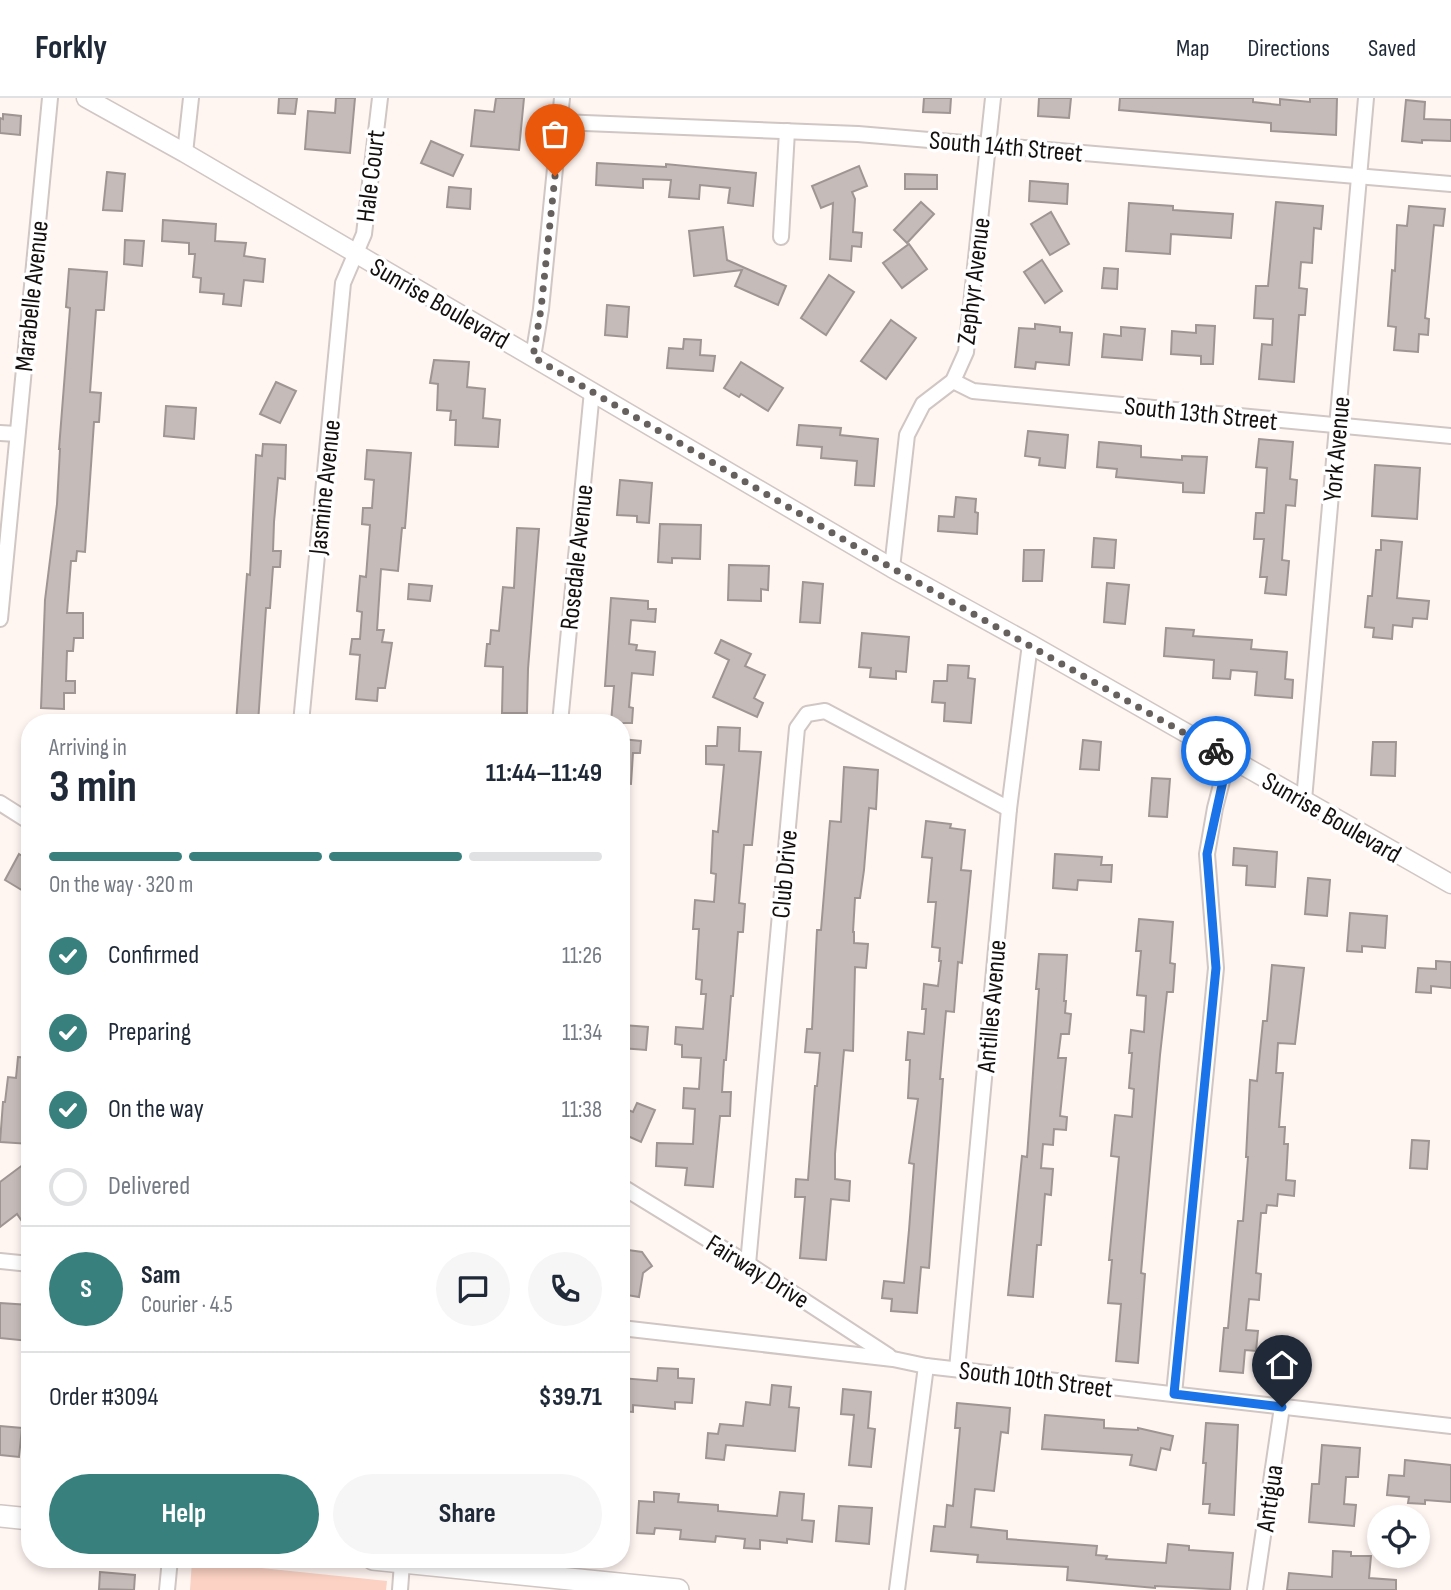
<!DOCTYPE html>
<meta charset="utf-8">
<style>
:root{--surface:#fff;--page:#f6f6f7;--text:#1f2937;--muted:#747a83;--line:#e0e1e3;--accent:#38807d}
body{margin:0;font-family:"Sofia Sans Condensed",sans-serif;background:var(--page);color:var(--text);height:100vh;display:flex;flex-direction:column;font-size:26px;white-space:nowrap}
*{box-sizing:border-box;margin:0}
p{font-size:23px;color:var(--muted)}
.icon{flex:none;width:38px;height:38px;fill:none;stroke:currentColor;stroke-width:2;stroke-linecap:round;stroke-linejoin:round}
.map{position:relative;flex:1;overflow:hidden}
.drawer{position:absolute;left:21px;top:616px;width:609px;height:854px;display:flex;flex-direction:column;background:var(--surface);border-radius:28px;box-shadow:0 4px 10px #0003}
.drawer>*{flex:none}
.fabs{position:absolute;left:1367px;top:1407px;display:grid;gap:14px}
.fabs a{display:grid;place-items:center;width:63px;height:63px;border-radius:50%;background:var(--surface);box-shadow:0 4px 10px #0003;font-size:35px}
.pin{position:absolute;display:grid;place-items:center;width:60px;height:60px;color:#fff;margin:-72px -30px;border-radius:50% 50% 50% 0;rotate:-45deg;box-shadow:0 0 7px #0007}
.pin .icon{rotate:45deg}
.courier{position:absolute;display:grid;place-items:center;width:70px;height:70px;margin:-35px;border:5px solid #1a73e8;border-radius:50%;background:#fff;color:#222;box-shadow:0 2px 9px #0007}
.overview em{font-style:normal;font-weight:700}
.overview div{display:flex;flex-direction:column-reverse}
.overview{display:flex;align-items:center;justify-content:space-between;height:119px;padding:0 28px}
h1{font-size:46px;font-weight:700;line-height:52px}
.bar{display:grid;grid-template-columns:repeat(4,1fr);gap:10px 7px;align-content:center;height:84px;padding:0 28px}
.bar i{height:9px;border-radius:5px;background:var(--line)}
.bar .active{background:var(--accent)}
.bar p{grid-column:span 4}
.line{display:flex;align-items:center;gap:18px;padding:0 28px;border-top:2px solid var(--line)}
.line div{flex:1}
.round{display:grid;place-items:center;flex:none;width:74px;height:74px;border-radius:37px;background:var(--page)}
ol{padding:0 28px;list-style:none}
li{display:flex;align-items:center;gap:21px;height:77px}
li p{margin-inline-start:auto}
li .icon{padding:7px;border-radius:50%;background:var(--accent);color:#fff;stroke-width:4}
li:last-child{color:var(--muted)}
li i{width:38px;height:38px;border:4px solid var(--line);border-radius:50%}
.action{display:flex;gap:14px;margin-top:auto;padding:14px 28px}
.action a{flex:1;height:80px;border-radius:42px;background:var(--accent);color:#fff;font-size:28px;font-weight:700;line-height:80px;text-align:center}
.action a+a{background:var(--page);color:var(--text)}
header{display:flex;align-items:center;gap:42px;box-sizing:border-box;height:98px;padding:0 35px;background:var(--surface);border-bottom:2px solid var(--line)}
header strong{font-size:33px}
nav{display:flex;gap:38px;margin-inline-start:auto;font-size:24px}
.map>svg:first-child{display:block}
.green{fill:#fbd2c3}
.building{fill:#c5bbb8;stroke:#9f9592;stroke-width:2}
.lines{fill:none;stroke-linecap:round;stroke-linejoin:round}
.minor-casing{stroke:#d0c6c3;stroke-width:18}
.tertiary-casing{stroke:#d0c6c3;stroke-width:21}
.secondary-casing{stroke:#d0c6c3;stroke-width:24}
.minor{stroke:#fff;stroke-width:14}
.tertiary{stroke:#fff;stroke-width:18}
.secondary{stroke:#fff;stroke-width:21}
.done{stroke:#66605e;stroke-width:7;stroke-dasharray:0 12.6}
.route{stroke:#1a73e8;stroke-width:9}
.labels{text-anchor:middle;stroke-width:7;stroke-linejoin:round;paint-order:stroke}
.street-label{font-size:26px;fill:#14100f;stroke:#fff}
</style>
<header>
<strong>Forkly</strong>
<nav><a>Map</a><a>Directions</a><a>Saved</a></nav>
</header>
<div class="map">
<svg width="1451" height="1492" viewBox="0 0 1451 1492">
<rect width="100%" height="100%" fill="#fff5f1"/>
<polygon class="green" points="192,1463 387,1483 386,1492 190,1492"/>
<g class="building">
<polygon points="279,0 297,0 295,16 278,15"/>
<polygon points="336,0 355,0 350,55 305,51 308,13 335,15"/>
<polygon points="496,0 524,0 519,52 471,48 475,12 494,14"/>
<polygon points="924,0 951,0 950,15 923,14"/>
<polygon points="1039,0 1071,0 1069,20 1038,18"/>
<polygon points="1120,0 1253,0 1253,4 1280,7 1280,1 1310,4 1310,0 1337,0 1336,37 1271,33 1271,25 1119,12"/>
<polygon points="1406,2 1425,4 1424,21 1451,22 1451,43 1422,42 1422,45 1402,43"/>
<polygon points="3,16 21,18 20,37 0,35 0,20 3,21"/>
<polygon points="431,43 463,57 453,78 421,65"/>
<polygon points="597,65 666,69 666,66 756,75 753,108 728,105 730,90 700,87 699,101 669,99 671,82 643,81 643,90 596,87"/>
<polygon points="859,68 867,88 852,94 855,101 853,134 862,135 861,149 852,148 851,163 830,161 833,105 821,110 812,88"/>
<polygon points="107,74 125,76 122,113 103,112"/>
<polygon points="905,76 937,77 937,91 905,91"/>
<polygon points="1030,83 1068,86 1067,106 1029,103"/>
<polygon points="449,89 471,91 470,111 447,109"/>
<polygon points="921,104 934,116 907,145 894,132"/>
<polygon points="1276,104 1323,108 1321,131 1314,130 1312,165 1301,164 1299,190 1307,191 1305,217 1299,217 1294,284 1259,281 1262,246 1272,247 1273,221 1254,220 1256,188 1268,188"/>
<polygon points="1129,105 1173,108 1173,112 1233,116 1231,140 1171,136 1170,156 1126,153"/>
<polygon points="1409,108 1445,111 1443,128 1434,127 1425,220 1429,221 1428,237 1419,236 1418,254 1394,252 1396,229 1388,228 1392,172 1395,173 1397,127 1407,128"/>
<polygon points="1051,114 1069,146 1050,157 1031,126"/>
<polygon points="163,122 216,126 215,143 246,145 244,158 265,161 263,184 244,182 241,208 223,206 224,196 200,194 201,180 193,179 195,156 189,156 189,145 162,143"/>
<polygon points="723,129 727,162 786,188 778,207 735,188 742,172 694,178 689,133"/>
<polygon points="125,142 144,143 142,168 124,166"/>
<polygon points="909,146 927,171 902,190 883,165"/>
<polygon points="1042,162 1062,193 1045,205 1024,174"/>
<polygon points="1104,170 1118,171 1117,191 1102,190"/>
<polygon points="69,171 107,174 104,212 96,212 90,294 101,295 99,324 94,324 85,454 77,453 76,463 71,463 67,515 83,515 83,540 74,540 73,553 67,553 66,583 75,583 75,595 64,595 64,611 41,610 45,502 57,406 60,351 59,351 70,210 66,209"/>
<polygon points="829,177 854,194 826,237 801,220"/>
<polygon points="607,207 629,209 627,239 605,237"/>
<polygon points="891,222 916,240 886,281 861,263"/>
<polygon points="1035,226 1060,229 1060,234 1072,235 1069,267 1036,264 1035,271 1015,269 1019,230 1035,231"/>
<polygon points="1196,227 1215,228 1213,266 1201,266 1201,258 1171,256 1172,233 1196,235"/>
<polygon points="1121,229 1145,231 1142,262 1102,259 1104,236 1121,238"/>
<polygon points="684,241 701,242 700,257 715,258 713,273 667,270 669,250 683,251"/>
<polygon points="434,262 469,264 467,289 485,291 483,320 500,322 498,349 455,347 456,322 450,322 451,313 437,312 438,286 430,285"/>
<polygon points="741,264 783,290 768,313 741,296 739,299 724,290"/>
<polygon points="276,284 296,293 280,325 260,316"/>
<polygon points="166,308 196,310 194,341 164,338"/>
<polygon points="799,327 841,330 840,337 878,341 874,388 855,387 857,363 821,360 822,349 797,347"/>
<polygon points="1028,333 1068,337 1065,370 1039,367 1040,360 1025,358"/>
<polygon points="1259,341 1293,344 1290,381 1297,382 1295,408 1286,407 1282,462 1289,463 1286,497 1265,495 1267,479 1260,479 1264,441 1254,441 1256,415 1264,415 1267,370 1256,369"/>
<polygon points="1099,344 1141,348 1141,359 1182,362 1182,358 1207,359 1204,395 1183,394 1183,385 1116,379 1117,371 1097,369"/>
<polygon points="263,346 286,347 285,381 278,380 274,424 273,453 281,453 280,469 273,469 270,510 266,510 258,625 236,625 247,476 250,477 256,357 262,358"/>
<polygon points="367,352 411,355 405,430 402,430 398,473 381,471 377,532 384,532 382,544 392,545 385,590 378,590 377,603 356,601 360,557 350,556 352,541 360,541 362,514 357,513 360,478 366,479 370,427 362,426 363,410 372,410 374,382 365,381"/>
<polygon points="1375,367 1420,370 1417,421 1372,418"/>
<polygon points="620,382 652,385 649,425 637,424 637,418 617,417"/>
<polygon points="956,399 976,401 975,414 978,415 977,436 938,433 939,418 954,419"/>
<polygon points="660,426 701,427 700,461 672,460 672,465 658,464"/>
<polygon points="517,430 539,431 528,571 527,615 502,615 503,569 485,568 487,546 490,546 491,532 499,533 503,489 514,490"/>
<polygon points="1094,440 1116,442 1114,470 1092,469"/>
<polygon points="1381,442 1402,444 1397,500 1429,503 1427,521 1413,520 1412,529 1393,527 1392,541 1373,539 1374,530 1365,529 1368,498 1372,498 1376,452 1381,452"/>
<polygon points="1024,452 1044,452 1042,483 1023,483"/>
<polygon points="729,467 769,468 768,492 761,491 761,503 728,502"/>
<polygon points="803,484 823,486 820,525 800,524"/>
<polygon points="1107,485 1129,487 1125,526 1104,524"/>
<polygon points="409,486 432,488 430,503 408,501"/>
<polygon points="611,500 648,503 648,511 656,511 655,524 631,522 629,546 637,547 636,552 655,554 653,577 632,575 629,609 633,610 632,625 611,625 614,588 605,588"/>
<polygon points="1166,530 1194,532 1193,538 1252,542 1251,551 1287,554 1285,581 1293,582 1292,600 1255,597 1257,574 1231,572 1230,581 1213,580 1214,562 1164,558"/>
<polygon points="862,535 909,539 906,574 896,573 896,581 870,579 871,570 859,569"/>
<polygon points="721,542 751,556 745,568 765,577 754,600 763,605 757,619 713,599 729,562 715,555"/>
<polygon points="948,567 969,568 968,580 975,581 971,625 944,623 945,605 932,604 934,583 947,583"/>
<polygon points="718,629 740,630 739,653 761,654 752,747 744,747 739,805 745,806 743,834 738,834 733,898 731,898 726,962 724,962 722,994 731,994 730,1018 720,1018 713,1089 685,1087 687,1070 656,1068 657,1045 693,1046 695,1011 683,1010 684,990 699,991 701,960 682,959 682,947 675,946 676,929 703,931 706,896 701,896 702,882 696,881 699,831 693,831 695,802 714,804 716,776 711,775 713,733 718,734 724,667 706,666 706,648 717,648"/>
<polygon points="621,641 641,643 640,655 633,655 631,686 621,685"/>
<polygon points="1083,642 1101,644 1099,672 1080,671"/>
<polygon points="1373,644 1396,644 1395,678 1371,677"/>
<polygon points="844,669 878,672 876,711 869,710 864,772 860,800 855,800 853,834 854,834 854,845 868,846 866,870 855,869 853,953 844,952 835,1056 835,1081 850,1083 849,1103 831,1101 826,1162 800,1160 805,1099 795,1099 796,1081 808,1082 815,988 817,988 820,955 805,954 807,931 812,931 817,832 821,832 830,723 841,724"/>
<polygon points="1152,680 1170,681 1167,719 1149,718"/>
<polygon points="926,723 951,726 950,730 965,732 961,772 971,773 962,865 958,864 954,914 946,913 940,981 943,981 929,1170 921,1169 917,1215 891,1213 892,1201 882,1200 884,1183 904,1185 909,1132 914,1066 909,1065 918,1001 908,1000 910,962 906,962 908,934 924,936 926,911 922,911 924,886 938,888 941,863 939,863 940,850 932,849 936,804 928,804 932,760 922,759"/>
<polygon points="1234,750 1277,754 1275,789 1246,787 1247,768 1233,767"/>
<polygon points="19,756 30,763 30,797 5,782"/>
<polygon points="1055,756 1102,759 1101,767 1112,767 1111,784 1078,782 1077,792 1053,790"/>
<polygon points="1308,780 1330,782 1327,818 1305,816"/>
<polygon points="1350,815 1387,818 1385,850 1362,848 1362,854 1347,853"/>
<polygon points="1139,821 1173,824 1170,865 1175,866 1173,894 1167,894 1160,957 1141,1175 1145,1176 1138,1265 1116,1263 1121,1206 1108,1205 1112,1162 1109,1162 1119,1059 1111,1058 1115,1017 1132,1019 1134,991 1129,990 1132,955 1129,955 1131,932 1144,934 1146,898 1137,897 1141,853 1136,853"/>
<polygon points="1039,856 1067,857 1064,903 1066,903 1065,915 1071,916 1069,936 1061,936 1058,960 1066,960 1060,1018 1067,1019 1066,1032 1054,1031 1053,1047 1043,1046 1041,1070 1053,1071 1051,1097 1045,1096 1041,1147 1037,1147 1033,1199 1008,1197 1022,1058 1027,1059 1039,891 1036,891"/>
<polygon points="1436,863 1451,864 1451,890 1431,888 1431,895 1416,894 1418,870 1436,871"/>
<polygon points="1272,867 1304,870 1295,946 1278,945 1276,975 1283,975 1279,1029 1285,1029 1284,1046 1288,1046 1286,1082 1295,1083 1294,1098 1278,1096 1277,1108 1267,1107 1266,1115 1261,1115 1256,1175 1261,1176 1259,1202 1249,1201 1246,1232 1258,1233 1256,1253 1245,1252 1243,1275 1220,1273 1224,1230 1228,1230 1238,1123 1243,1123 1248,1059 1246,1059 1250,982 1257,983 1263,923 1267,923"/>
<polygon points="623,927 648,929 646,952 621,950"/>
<polygon points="18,959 30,960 30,1046 0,1044 3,1004 5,1004 8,979 16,980"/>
<polygon points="637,1005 655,1012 641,1044 621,1035 621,1009 633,1014"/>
<polygon points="1412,1042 1429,1043 1427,1071 1410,1070"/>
<polygon points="24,1066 30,1073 30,1135 17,1116 0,1129 0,1084"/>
<polygon points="621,1151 642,1154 652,1168 643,1175 639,1199 621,1196"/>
<polygon points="0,1205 30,1207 29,1243 0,1240"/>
<polygon points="658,1270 678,1271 678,1280 694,1281 692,1305 675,1304 675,1311 633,1307 633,1314 621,1313 621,1280 657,1283"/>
<polygon points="772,1287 791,1289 789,1309 799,1310 795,1353 726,1347 724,1362 706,1360 708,1335 718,1336 720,1326 743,1328 746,1304 770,1307"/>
<polygon points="843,1291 871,1294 868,1330 875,1331 871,1369 849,1367 854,1317 841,1316"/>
<polygon points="957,1305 1010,1310 1008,1335 1001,1334 994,1393 975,1391 971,1429 1007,1433 1007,1441 1097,1448 1096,1457 1107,1458 1106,1461 1166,1465 1168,1446 1189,1448 1189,1452 1233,1455 1230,1492 1155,1488 1155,1490 1067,1482 1068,1469 977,1464 978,1457 931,1453 934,1428 945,1429 947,1407 953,1408 960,1330 955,1330"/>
<polygon points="1045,1317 1104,1322 1104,1330 1138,1332 1138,1330 1173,1338 1170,1352 1161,1350 1156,1372 1130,1367 1132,1357 1042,1351"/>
<polygon points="1206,1325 1238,1327 1234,1417 1209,1415 1210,1406 1203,1406 1206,1365 1203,1365"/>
<polygon points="0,1328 22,1330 19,1359 0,1357"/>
<polygon points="1322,1347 1360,1350 1358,1379 1346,1379 1344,1406 1356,1407 1354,1428 1309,1424 1312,1386 1319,1386"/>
<polygon points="1405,1362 1451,1367 1451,1404 1425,1402 1425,1406 1408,1405 1409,1399 1387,1397 1389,1377 1404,1378"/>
<polygon points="654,1394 679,1396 678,1404 718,1407 718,1413 777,1418 780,1394 804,1396 802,1422 814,1423 812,1444 787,1441 787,1445 760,1442 760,1451 744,1450 745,1441 716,1438 715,1444 680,1441 681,1432 655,1430 654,1436 637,1435 639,1403 654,1404"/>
<polygon points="839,1408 872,1410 869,1446 836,1443"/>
<polygon points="1333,1453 1351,1454 1351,1458 1371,1458 1369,1480 1396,1482 1396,1492 1287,1492 1289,1475 1332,1479"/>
<polygon points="100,1474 135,1477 134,1492 99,1491"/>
</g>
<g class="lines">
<g class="minor-casing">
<g id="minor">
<polyline points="560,24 858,36 1451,86"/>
<polyline points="185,55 191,0"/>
<polyline points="781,139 787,33"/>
<polyline points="533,259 541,211 562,0"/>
<polyline points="953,283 973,293 1451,338"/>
<polyline points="0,335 17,336"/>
<polyline points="892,470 907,337 923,306 953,283 966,254 993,0"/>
<polyline points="0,521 50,0"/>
<polyline points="301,625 343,185 364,136 380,0"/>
<polyline points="560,625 592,293"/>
<polyline points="1304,702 1366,0"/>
<polyline points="0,705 30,724"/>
<polyline points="621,1088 748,1166 889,1258"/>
<polyline points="0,1163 30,1166"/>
<polyline points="748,1166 797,630 807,616 825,613 1009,711"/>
<polyline points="621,1230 893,1261 926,1268 1451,1328"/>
<polyline points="957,1271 1009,711 1030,546"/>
<polyline points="1174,1296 1216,870 1207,756 1215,710 1228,660"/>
<polyline points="167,1492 170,1461"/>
<polyline points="400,1492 402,1465"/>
<polyline points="897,1492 926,1268"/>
<polyline points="1255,1492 1282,1309"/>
</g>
</g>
<g class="tertiary-casing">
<polyline id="tertiary" points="86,0 185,55 892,470 1030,546 1451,786"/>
</g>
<g class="secondary-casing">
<g id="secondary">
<polyline points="0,1418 30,1421"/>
<polyline points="373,1461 678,1492"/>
</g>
</g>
<use href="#minor" class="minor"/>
<use href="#tertiary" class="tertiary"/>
<use href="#secondary" class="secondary"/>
</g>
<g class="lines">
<polyline class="done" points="555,78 541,211 533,259 892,470 1216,653"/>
<polyline class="route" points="1216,653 1228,660 1207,756 1216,870 1174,1296 1282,1309"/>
</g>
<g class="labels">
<g class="street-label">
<text transform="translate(1006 48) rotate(5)" y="9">South 14th Street</text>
<text transform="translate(370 78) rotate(-83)" y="9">Hale Court</text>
<text transform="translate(973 183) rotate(-83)" y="9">Zephyr Avenue</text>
<text transform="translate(31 198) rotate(-84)" y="9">Marabelle Avenue</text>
<text transform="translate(440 205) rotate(30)" y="9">Sunrise Boulevard</text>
<text transform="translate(1201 315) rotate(6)" y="9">South 13th Street</text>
<text transform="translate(1336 351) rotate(-85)" y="9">York Avenue</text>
<text transform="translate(324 389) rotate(-84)" y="9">Jasmine Avenue</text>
<text transform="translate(576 459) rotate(-84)" y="9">Rosedale Avenue</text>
<text transform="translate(1332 719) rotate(30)" y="9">Sunrise Boulevard</text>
<text transform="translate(784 776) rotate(-85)" y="9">Club Drive</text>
<text transform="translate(991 908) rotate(-85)" y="9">Antilles Avenue</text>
<text transform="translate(758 1173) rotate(32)" y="9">Fairway Drive</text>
<text transform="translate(1036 1281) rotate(7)" y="9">South 10th Street</text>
<text transform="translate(1269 1400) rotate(-82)" y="9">Antigua</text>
</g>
</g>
</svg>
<div class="fabs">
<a><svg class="icon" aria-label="locate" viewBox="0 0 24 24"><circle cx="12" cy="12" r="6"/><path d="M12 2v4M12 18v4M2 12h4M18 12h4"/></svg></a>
</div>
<div class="pin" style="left:555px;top:78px;background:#ea580c"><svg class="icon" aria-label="bag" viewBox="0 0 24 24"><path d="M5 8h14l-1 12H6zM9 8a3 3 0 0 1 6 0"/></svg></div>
<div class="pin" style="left:1282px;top:1309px;background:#1f2937"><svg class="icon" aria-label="home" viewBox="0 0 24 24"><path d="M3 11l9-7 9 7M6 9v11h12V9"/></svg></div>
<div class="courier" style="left:1216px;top:653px"><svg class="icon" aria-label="bike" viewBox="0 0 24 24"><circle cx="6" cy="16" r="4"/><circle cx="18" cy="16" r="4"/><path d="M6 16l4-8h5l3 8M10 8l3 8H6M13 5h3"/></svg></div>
<section class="drawer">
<div class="overview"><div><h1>3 min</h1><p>Arriving in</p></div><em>11:44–11:49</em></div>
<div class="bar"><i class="active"></i><i class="active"></i><i class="active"></i><i></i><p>On the way · 320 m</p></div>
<ol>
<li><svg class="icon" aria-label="check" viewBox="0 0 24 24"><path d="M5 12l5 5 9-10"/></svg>Confirmed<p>11:26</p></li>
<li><svg class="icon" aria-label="check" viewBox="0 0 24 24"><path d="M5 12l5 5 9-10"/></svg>Preparing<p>11:34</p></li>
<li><svg class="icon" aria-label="check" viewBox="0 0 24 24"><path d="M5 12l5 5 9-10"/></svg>On the way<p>11:38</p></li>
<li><i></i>Delivered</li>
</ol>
<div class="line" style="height:126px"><b class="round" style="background:var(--accent);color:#fff">S</b><div><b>Sam</b><p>Courier · 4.5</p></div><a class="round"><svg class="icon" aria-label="chat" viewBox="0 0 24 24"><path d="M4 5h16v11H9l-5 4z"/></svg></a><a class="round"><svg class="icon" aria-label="phone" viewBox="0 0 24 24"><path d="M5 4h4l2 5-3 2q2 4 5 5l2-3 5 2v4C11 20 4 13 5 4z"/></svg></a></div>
<div class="line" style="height:91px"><div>Order #3094</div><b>$39.71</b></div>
<div class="action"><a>Help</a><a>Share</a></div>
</section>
</div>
